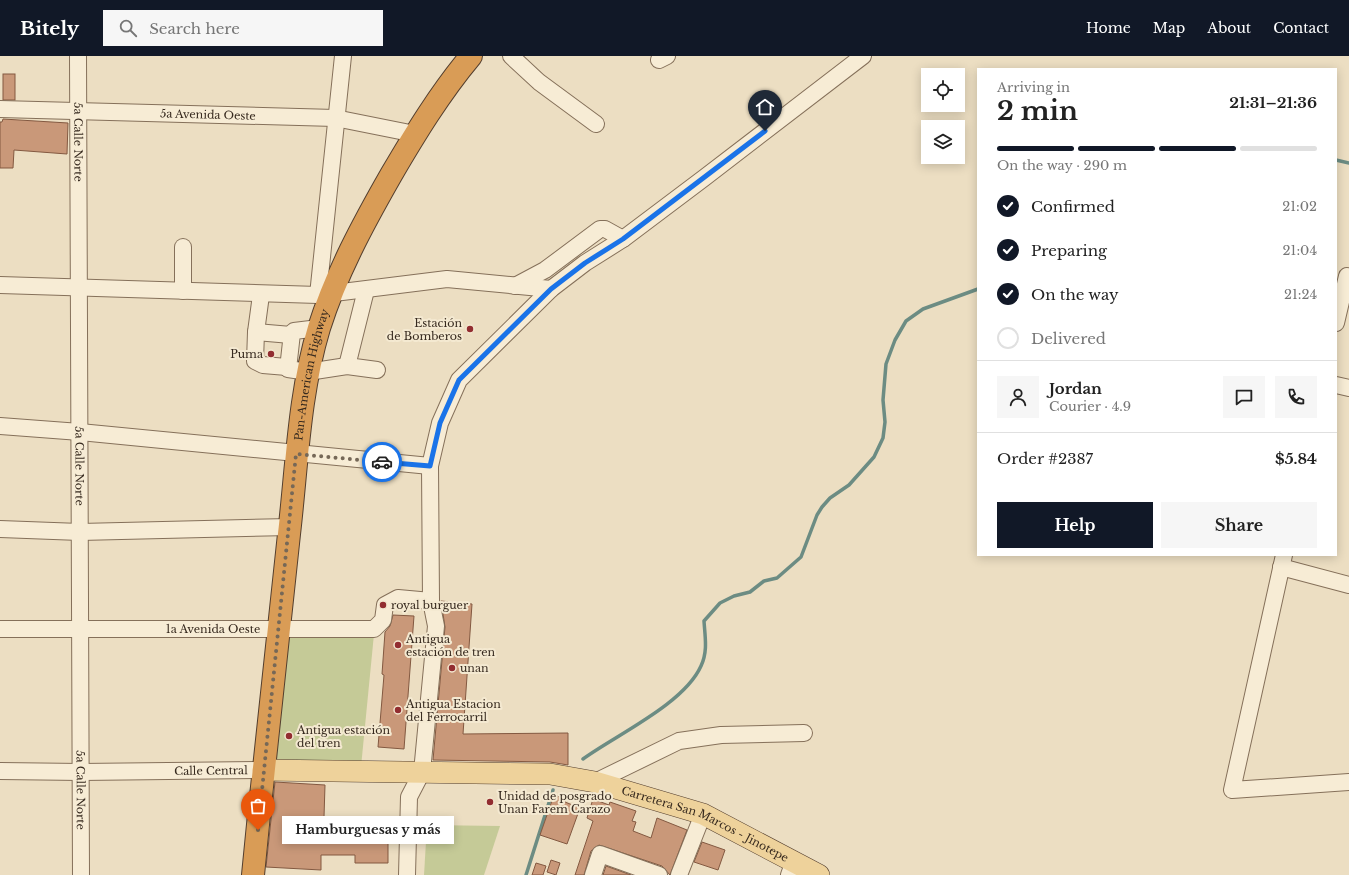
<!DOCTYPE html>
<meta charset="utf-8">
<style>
:root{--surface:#fff;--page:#f6f6f6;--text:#222;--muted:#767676;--line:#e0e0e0;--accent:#111827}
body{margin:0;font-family:"Libre Baskerville",serif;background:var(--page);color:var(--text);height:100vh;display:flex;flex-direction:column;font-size:15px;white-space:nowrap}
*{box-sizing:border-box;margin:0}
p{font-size:13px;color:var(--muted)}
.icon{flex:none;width:22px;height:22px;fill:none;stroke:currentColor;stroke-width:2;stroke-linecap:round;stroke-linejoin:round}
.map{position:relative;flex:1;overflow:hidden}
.side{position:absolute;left:977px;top:12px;width:360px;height:488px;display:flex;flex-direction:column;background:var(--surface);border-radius:0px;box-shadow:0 2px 10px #0003}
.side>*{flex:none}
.fabs{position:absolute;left:921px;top:12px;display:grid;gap:8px}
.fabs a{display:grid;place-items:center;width:44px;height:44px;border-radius:0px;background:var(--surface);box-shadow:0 2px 10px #0003;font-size:20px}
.pin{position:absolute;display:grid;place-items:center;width:34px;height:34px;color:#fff;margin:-41px -17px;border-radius:50% 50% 50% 0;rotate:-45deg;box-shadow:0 0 4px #0007}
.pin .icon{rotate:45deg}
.courier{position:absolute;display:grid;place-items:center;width:40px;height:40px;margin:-20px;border:3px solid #1a73e8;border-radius:50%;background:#fff;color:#222;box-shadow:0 1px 5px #0007}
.bubble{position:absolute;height:28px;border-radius:0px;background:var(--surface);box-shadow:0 2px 10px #0003;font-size:13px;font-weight:700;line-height:28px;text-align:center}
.head em{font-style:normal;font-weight:700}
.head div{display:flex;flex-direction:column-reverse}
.head{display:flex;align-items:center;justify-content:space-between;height:68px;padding:0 20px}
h1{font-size:26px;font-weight:700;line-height:30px}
.bar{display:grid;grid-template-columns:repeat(4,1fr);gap:6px 4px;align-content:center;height:48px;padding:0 20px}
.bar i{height:5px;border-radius:3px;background:var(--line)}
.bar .active{background:var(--accent)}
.bar p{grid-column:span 4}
.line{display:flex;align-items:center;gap:10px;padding:0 20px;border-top:1px solid var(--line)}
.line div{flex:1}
.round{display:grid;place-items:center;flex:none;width:42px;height:42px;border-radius:0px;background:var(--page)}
ol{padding:0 20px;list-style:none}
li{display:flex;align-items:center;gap:12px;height:44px}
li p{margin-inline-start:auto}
li .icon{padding:4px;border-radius:50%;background:var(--accent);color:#fff;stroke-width:4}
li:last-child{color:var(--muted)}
li i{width:22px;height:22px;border:2px solid var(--line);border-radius:50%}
.cta{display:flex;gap:8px;margin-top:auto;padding:8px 20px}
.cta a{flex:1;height:46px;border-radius:0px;background:var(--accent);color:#fff;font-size:16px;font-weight:700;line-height:46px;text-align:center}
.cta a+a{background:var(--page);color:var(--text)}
header{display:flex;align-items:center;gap:24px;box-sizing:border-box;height:56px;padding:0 20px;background:var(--accent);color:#fff}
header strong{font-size:19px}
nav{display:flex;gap:22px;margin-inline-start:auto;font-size:14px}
.search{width:280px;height:36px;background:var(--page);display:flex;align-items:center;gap:10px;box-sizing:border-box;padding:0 14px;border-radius:0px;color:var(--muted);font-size:15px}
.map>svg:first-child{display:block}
.green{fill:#c5ca97}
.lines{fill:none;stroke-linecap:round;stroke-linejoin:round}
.stream{stroke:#6c8c83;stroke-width:3.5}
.building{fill:#c99879;stroke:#835941}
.minor-casing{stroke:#85705a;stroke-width:18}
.major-casing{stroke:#533e2e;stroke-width:22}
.highway-casing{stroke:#533e2e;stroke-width:24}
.minor{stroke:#f7ecd5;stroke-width:16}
.major{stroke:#eed29b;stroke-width:21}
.highway{stroke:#d99c56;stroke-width:22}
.done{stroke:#766857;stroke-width:4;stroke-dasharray:0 7.2}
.route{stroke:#1a73e8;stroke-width:5}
.poi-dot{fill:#922d30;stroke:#f4e9d1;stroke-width:1.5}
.labels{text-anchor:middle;stroke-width:4;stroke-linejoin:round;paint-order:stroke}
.street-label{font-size:11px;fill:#36291e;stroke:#f4e9d1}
.poi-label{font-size:11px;fill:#36291e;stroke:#f4e9d1;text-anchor:start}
</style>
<header>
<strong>Bitely</strong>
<div class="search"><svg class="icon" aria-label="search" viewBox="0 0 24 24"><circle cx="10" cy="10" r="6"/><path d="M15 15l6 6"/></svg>Search here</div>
<nav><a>Home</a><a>Map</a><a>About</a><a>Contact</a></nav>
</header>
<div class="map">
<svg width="1349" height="819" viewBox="0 0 1349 819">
<rect width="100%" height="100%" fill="#ecdec2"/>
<g class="green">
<polygon points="374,578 361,711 269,708 285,579"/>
<polygon points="427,769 500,770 484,819 424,819"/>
</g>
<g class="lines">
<g class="stream">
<polyline points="1336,104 1349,107"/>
<path d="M583 703C616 679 684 648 701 610 708 595 705 581 704 565L720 547 734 540 750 536 764 525 777 522 801 501 817 459 822 451 830 442 849 429 874 401 883 382 885 366 883 344 886 308 895 284 906 265 923 253 978 233"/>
<polyline points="526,819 553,734"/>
</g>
</g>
<g class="building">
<rect x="3" y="18" width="12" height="26"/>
<polygon points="3,63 68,67 67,98 14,94 13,112 0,112 0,66 2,66"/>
<polygon points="441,545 472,548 463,678 568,677 568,709 550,706 433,704 445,571"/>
<polygon points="393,559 414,560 404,693 378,691 384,619 382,618 385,576 390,570"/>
<polygon points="275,726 325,729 324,761 370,761 370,773 388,773 388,807 355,807 355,799 321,799 321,814 266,811"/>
<polygon points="554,739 566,743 565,746 580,752 567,788 540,779"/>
<polygon points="593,743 609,749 610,746 636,755 632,765 636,766 633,775 651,782 657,762 687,774 670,819 662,810 599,789 591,795 584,819 575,819 593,765 587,762"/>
<polygon points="702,786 725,794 718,814 694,806"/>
<polygon points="551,804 560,807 556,819 547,816"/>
<polygon points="536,807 546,810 543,819 532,819"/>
<polygon points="606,810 631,819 603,819"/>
</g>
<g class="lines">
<g class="minor-casing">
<g id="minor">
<path id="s1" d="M78 0 81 819"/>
<polyline points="511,0 539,26 596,68"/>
<polyline points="659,4 667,0"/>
<path id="s2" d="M0 53 335 62 415 78"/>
<polyline points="0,229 318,239 447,223 551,233"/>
<polyline points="515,230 545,214 600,173 605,173 623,183"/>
<polyline points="366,234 347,310 377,314"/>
<polyline points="183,235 183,191"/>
<polyline points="261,239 256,276 255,305 263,309 287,311"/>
<polyline points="318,239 343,0"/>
<polyline points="1336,267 1347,220"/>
<polyline points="319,272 294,275 292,277 288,313 308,316 347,310"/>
<polyline points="256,276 291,279"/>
<polyline points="1336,329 1349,332"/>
<polyline points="0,370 80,376 430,410"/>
<polyline points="0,473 80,476 290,471"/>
<polyline points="1284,499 1232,734 1349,726"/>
<polyline points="1281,511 1349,529"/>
<path id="s3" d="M0 573H374L383 564 385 549 398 542 431 545"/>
<path id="s4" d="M0 715 81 716 263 714"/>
<polyline points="595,726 679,685 721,679 804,677"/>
<polyline points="407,819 409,741 422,716 436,570 431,545 430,410 440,367 459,324 551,233 585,207 623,183 704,122 863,0"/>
<polyline points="593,819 600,798 659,819"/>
<polyline points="679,819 703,758"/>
<polyline points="789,819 794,805"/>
</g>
</g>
<g class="major-casing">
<g id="major">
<path id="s5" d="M263 714 550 718 595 726 703 758 819 819"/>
</g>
</g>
<g class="highway-casing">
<g id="highway">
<path id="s6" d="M253 819C264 705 277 591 289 478 297 409 299 338 319 272 336 218 363 168 391 119 415 78 440 37 471 0"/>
</g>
</g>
<use href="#minor" class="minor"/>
<use href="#major" class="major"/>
<use href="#highway" class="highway"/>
</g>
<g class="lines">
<polyline class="done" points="258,774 296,398 382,406"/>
<polyline class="route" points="382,406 430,410 440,367 459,324 551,233 585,207 623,183 765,75"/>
</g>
<g class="poi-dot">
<circle cx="470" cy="273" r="4"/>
<circle cx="271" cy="298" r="4"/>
<circle cx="383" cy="549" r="4"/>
<circle cx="398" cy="589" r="4"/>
<circle cx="452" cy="612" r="4"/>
<circle cx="398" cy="654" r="4"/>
<circle cx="289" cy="680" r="4"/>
<circle cx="490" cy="746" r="4"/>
</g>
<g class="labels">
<g class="street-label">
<text dy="4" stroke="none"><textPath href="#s2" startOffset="208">5a Avenida Oeste</textPath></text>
<text dy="4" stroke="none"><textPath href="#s1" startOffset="86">5a Calle Norte</textPath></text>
<text dy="4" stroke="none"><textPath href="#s6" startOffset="504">Pan-American Highway</textPath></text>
<text dy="4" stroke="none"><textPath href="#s1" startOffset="410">5a Calle Norte</textPath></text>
<text dy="4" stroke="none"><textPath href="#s3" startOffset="213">1a Avenida Oeste</textPath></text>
<text dy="4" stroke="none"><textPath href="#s4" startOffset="211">Calle Central</textPath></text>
<text dy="4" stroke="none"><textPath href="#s1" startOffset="734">5a Calle Norte</textPath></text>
<text dy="4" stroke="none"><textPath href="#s5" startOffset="451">Carretera San Marcos - Jinotepe</textPath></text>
</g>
<g class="poi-label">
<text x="462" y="271" text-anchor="end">Estación<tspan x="462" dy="13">de Bomberos</tspan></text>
<text x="263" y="302" text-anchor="end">Puma</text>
<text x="391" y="553">royal burguer</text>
<text x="406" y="587">Antigua<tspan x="406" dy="13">estación de tren</tspan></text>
<text x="460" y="616">unan</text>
<text x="406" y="652">Antigua Estacion<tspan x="406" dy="13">del Ferrocarril</tspan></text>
<text x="297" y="678">Antigua estación<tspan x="297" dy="13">del tren</tspan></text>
<text x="498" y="744">Unidad de posgrado<tspan x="498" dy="13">Unan Farem Carazo</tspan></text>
</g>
</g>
</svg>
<div class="fabs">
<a><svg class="icon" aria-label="locate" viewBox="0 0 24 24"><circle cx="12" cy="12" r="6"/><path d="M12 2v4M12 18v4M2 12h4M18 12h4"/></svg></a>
<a><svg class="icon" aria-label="layers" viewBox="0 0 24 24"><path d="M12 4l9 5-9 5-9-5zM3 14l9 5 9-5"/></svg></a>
</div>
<div class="pin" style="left:258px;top:774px;background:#ea580c"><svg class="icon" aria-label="bag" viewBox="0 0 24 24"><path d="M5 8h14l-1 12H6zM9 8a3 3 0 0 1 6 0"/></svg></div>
<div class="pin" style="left:765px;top:75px;background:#1f2937"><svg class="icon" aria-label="home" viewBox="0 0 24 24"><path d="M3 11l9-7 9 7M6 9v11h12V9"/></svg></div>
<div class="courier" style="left:382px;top:406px"><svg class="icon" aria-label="car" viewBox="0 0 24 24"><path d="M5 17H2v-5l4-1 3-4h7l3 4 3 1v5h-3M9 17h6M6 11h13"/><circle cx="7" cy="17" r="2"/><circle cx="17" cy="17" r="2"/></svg></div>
<div class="bubble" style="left:282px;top:760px;width:172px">Hamburguesas y más</div>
<section class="side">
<div class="head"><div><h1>2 min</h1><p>Arriving in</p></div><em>21:31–21:36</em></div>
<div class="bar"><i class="active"></i><i class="active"></i><i class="active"></i><i></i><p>On the way · 290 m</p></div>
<ol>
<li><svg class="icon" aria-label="check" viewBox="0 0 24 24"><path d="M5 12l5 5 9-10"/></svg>Confirmed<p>21:02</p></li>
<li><svg class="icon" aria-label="check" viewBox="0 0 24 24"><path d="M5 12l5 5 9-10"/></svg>Preparing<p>21:04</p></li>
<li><svg class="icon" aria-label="check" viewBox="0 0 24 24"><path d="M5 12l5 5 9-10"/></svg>On the way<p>21:24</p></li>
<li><i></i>Delivered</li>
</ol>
<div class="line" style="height:72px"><a class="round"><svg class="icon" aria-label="person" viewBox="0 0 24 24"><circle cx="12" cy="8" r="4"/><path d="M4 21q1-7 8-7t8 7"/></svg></a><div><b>Jordan</b><p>Courier · 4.9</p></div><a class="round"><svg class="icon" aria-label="chat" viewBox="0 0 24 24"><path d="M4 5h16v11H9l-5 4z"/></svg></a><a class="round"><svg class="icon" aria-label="phone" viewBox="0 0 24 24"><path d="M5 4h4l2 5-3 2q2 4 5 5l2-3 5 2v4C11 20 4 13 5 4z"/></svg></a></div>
<div class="line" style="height:52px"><div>Order #2387</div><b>$5.84</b></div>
<div class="cta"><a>Help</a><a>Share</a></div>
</section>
</div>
